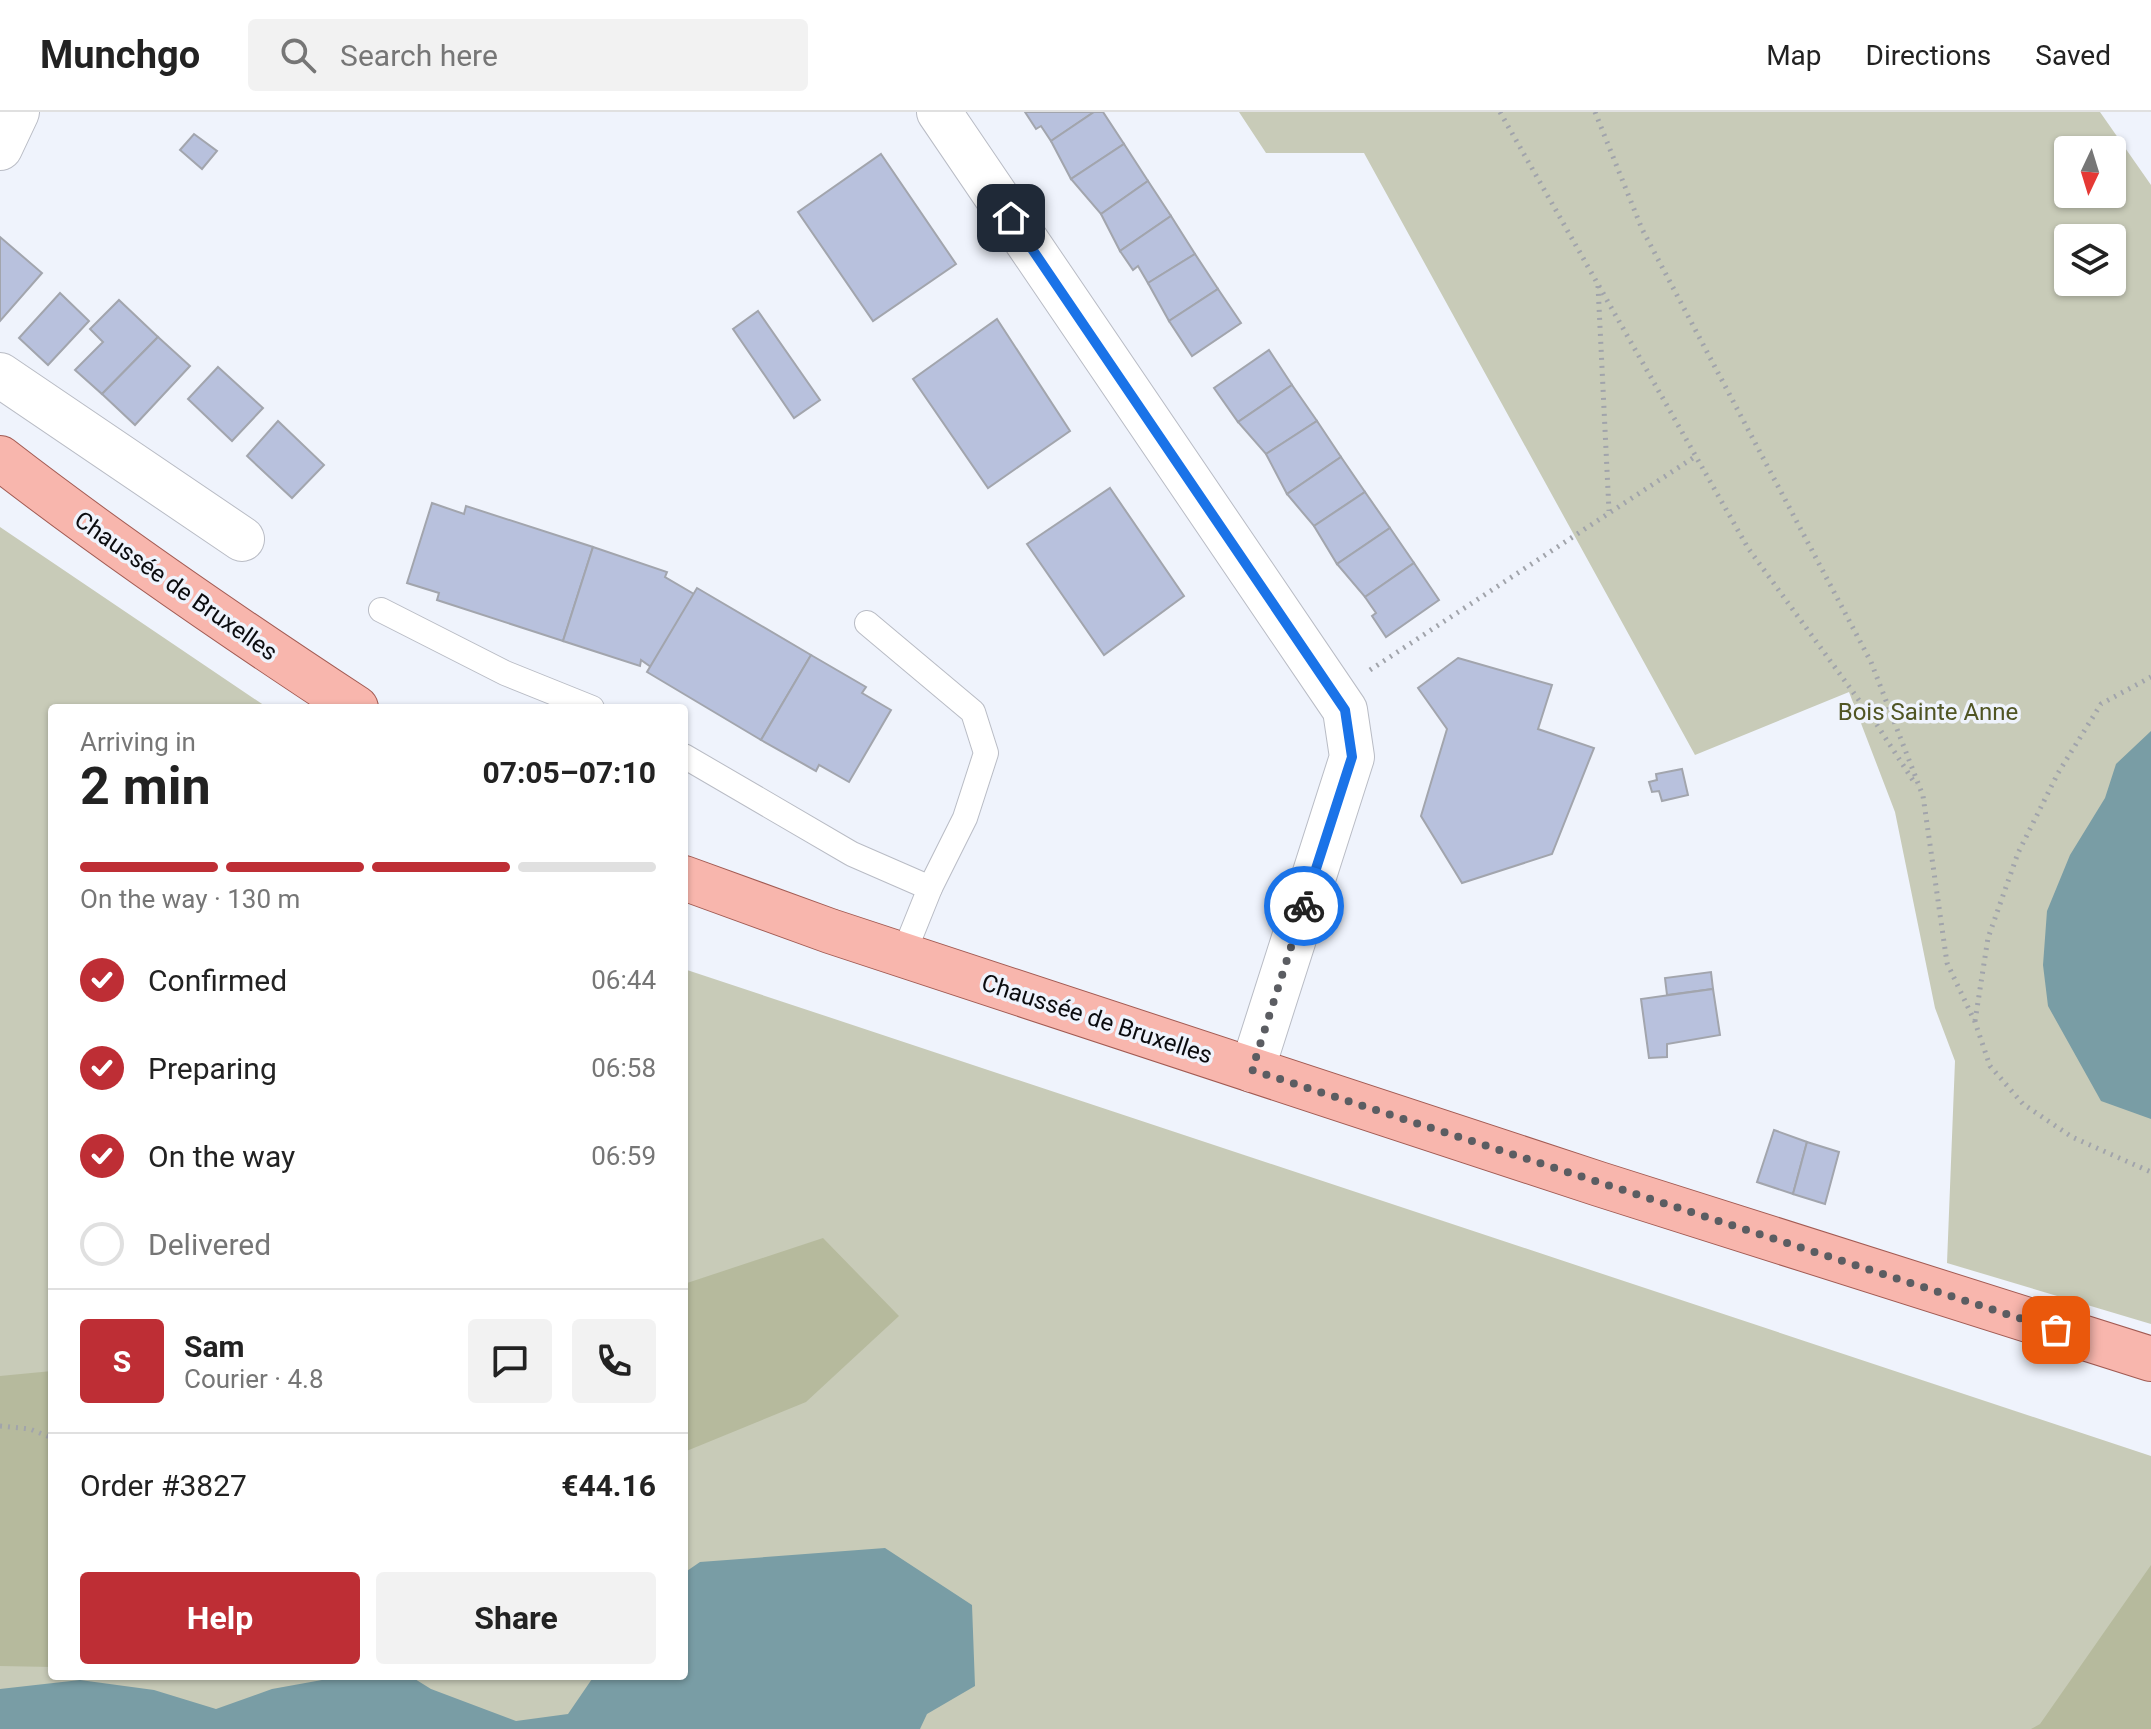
<!DOCTYPE html>
<meta charset="utf-8">
<style>
:root{--surface:#fff;--page:#f2f2f2;--text:#222;--muted:#767676;--line:#e0e0e0;--accent:#be2e35}
body{margin:0;font-family:Roboto,sans-serif;background:var(--page);color:var(--text);height:100vh;display:flex;flex-direction:column;font-size:30px;white-space:nowrap}
*{box-sizing:border-box;margin:0}
p{font-size:26px;color:var(--muted)}
.icon{flex:none;width:44px;height:44px;fill:none;stroke:currentColor;stroke-width:2;stroke-linecap:round;stroke-linejoin:round}
.map{position:relative;flex:1;overflow:hidden}
.panel{position:absolute;left:48px;top:592px;width:640px;height:976px;display:flex;flex-direction:column;background:var(--surface);border-radius:8px;box-shadow:0 2px 6px #0004}
.panel>*{flex:none}
.needle{width:52px;rotate:184deg}
.controls{position:absolute;left:2054px;top:24px;display:grid;gap:16px}
.controls a{display:grid;place-items:center;width:72px;height:72px;border-radius:8px;background:var(--surface);box-shadow:0 2px 6px #0004;font-size:40px}
.pin{position:absolute;display:grid;place-items:center;width:68px;height:68px;color:#fff;margin:-34px;border-radius:16px;box-shadow:0 4px 12px #0006}
.courier{position:absolute;display:grid;place-items:center;width:80px;height:80px;margin:-40px;border:6px solid #1a73e8;border-radius:50%;background:#fff;color:#222;box-shadow:0 2px 10px #0007}
.summary em{font-style:normal;font-weight:700}
.summary div{display:flex;flex-direction:column-reverse}
.summary{display:flex;align-items:center;justify-content:space-between;height:136px;padding:0 32px}
h1{font-size:52px;font-weight:700;line-height:60px}
.bar{display:grid;grid-template-columns:repeat(4,1fr);gap:12px 8px;align-content:center;height:96px;padding:0 32px}
.bar i{height:10px;border-radius:6px;background:var(--line)}
.bar .on{background:var(--accent)}
.bar p{grid-column:span 4}
.line{display:flex;align-items:center;gap:20px;padding:0 32px;border-top:2px solid var(--line)}
.line div{flex:1}
.round{display:grid;place-items:center;flex:none;width:84px;height:84px;border-radius:8px;background:var(--page)}
ol{padding:0 32px;list-style:none}
li{display:flex;align-items:center;gap:24px;height:88px}
li p{margin-inline-start:auto}
li .icon{padding:8px;border-radius:50%;background:var(--accent);color:#fff;stroke-width:4}
li:last-child{color:var(--muted)}
li i{width:44px;height:44px;border:4px solid var(--line);border-radius:50%}
.cta{display:flex;gap:16px;margin-top:auto;padding:16px 32px}
.cta a{flex:1;height:92px;border-radius:8px;background:var(--accent);color:#fff;font-size:32px;font-weight:700;line-height:92px;text-align:center}
.cta a+a{background:var(--page);color:var(--text)}
header{display:flex;align-items:center;gap:48px;box-sizing:border-box;height:112px;padding:0 40px;background:var(--surface);border-bottom:2px solid var(--line)}
header strong{font-size:38px}
nav{display:flex;gap:44px;margin-inline-start:auto;font-size:28px}
.search{width:560px;height:72px;background:var(--page);display:flex;align-items:center;gap:20px;box-sizing:border-box;padding:0 28px;border-radius:8px;color:var(--muted);font-size:30px}
.map>svg:first-child{display:block}
.green{fill:#c8cbb8;fill-rule:evenodd}
.forest{fill:#b6ba9d}
.water{fill:#799da5}
.building{fill:#b8c1dd;stroke:#a2a5ad;stroke-width:2}
.lines{fill:none;stroke-linecap:round;stroke-linejoin:round}
.service-casing{stroke:#b9bcc5;stroke-width:26}
.minor-casing{stroke:#b9bcc5;stroke-width:46}
.primary-casing{stroke:#a25b53;stroke-width:46}
.path{stroke:#a1a4ab;stroke-width:5;stroke-dasharray:2 6;stroke-linecap:butt}
.service{stroke:#fff;stroke-width:24}
.minor{stroke:#fff;stroke-width:44}
.primary{stroke:#f8b6ad;stroke-width:44}
.done{stroke:#5b5d62;stroke-width:8;stroke-dasharray:0 14.4}
.route{stroke:#1a73e8;stroke-width:10}
.labels{text-anchor:middle;stroke-width:7;stroke-linejoin:round;paint-order:stroke}
.street-label{font-size:24px;fill:#0b0c0f;stroke:#eff3fc}
.park-label{font-size:24px;fill:#505524;stroke:#eff3fc}
</style>
<header>
<strong>Munchgo</strong>
<div class="search"><svg class="icon" aria-label="search" viewBox="0 0 24 24"><circle cx="10" cy="10" r="6"/><path d="M15 15l6 6"/></svg>Search here</div>
<nav><a>Map</a><a>Directions</a><a>Saved</a></nav>
</header>
<div class="map">
<svg width="2151" height="1617" viewBox="0 0 2151 1617">
<rect width="100%" height="100%" fill="#eff3fc"/>
<g class="green">
<path d="M1239 0H2100L2151 73V1212L1947 1151 1955 949 1935 896 1895 700 1849 580 1695 643 1364 41H1266ZM2068 38H2112V82H2068ZM2068 126H2112V170H2068Z"/>
<polygon points="0,415 268,596 52,596 52,1564 684,1564 684,857 2151,1344 2151,1617 0,1617"/>
</g>
<g class="forest">
<polygon points="823,1126 899,1204 806,1290 684,1340 684,1172"/>
<polygon points="52,1259 52,1555 0,1554 0,1264"/>
<polygon points="2151,1453 2151,1617 2031,1617 2040,1612"/>
</g>
<g class="water">
<polygon points="2151,619 2151,1007 2101,989 2048,894 2043,853 2047,799 2070,743 2105,686 2116,652"/>
<polygon points="885,1436 972,1493 975,1574 927,1602 920,1617 0,1617 0,1577 80,1568 154,1578 216,1597 272,1577 344,1564 410,1564 431,1577 516,1609 568,1602 594,1564 684,1564 684,1461 700,1450"/>
</g>
<g class="building">
<polygon points="1025,0 1094,0 1051,29 1041,14 1036,17"/>
<polygon points="1094,0 1103,0 1124,32 1071,67 1051,29"/>
<polygon points="194,22 217,39 202,57 180,38"/>
<polygon points="1124,32 1148,69 1101,102 1071,67"/>
<polygon points="881,42 956,152 873,209 798,100"/>
<polygon points="1148,69 1171,104 1120,139 1101,102"/>
<polygon points="1171,104 1195,142 1148,171 1138,154 1133,158 1120,139"/>
<polygon points="0,125 42,161 0,209"/>
<polygon points="1195,142 1218,177 1169,209 1148,171"/>
<polygon points="1218,177 1241,211 1192,244 1169,209"/>
<polygon points="60,181 89,209 48,253 19,226"/>
<polygon points="119,188 158,225 102,282 75,258 103,230 90,217"/>
<polygon points="758,199 820,288 794,306 733,217"/>
<polygon points="997,207 1070,319 988,376 913,267"/>
<polygon points="158,225 190,254 135,313 102,282"/>
<polygon points="1269,238 1292,273 1238,310 1214,276"/>
<polygon points="218,255 263,296 232,329 188,287"/>
<polygon points="1292,273 1317,309 1266,342 1238,310"/>
<polygon points="278,309 324,353 292,386 247,344"/>
<polygon points="1317,309 1341,345 1287,382 1266,342"/>
<polygon points="1341,345 1365,380 1314,414 1287,382"/>
<polygon points="1110,376 1184,484 1104,543 1027,432"/>
<polygon points="1365,380 1390,416 1337,452 1314,414"/>
<polygon points="432,391 464,402 466,394 593,435 563,529 437,488 439,481 407,471"/>
<polygon points="1390,416 1414,451 1365,485 1337,452"/>
<polygon points="593,435 667,460 665,465 694,482 651,555 641,548 640,554 563,529"/>
<polygon points="1414,451 1439,488 1386,525 1372,504 1376,501 1365,485"/>
<polygon points="697,476 811,543 761,628 647,560"/>
<polygon points="811,543 866,575 862,581 891,598 849,670 819,653 816,659 761,628"/>
<polygon points="1458,546 1552,573 1538,617 1594,636 1552,742 1462,771 1421,704 1447,617 1418,576"/>
<polygon points="1682,657 1688,683 1662,689 1659,679 1652,680 1649,670 1657,668 1656,662"/>
<polygon points="1711,860 1713,877 1667,883 1665,866"/>
<polygon points="1713,877 1720,923 1667,932 1667,945 1649,946 1641,887"/>
<polygon points="1774,1018 1807,1030 1793,1082 1757,1070"/>
<polygon points="1807,1030 1839,1040 1825,1092 1793,1082"/>
</g>
<g class="lines">
<g class="service-casing">
<g id="service">
<polyline points="381,498 505,561 592,596"/>
<polyline points="867,511 973,600 986,641 965,706 930,776"/>
<polyline points="684,644 852,742 930,776 903,843"/>
</g>
</g>
<g class="minor-casing">
<g id="minor">
<polyline points="939,0 1345,598 1352,645 1252,958"/>
<polyline points="0,36 17,0"/>
<polyline points="0,263 242,427"/>
</g>
</g>
<g class="primary-casing">
<g id="primary">
<path d="M0 346C115 435 234 516 356 596"/>
<polyline points="684,766 830,819 1599,1072 2151,1247"/>
</g>
</g>
<g class="path">
<polyline points="1500,0 1748,436 1877,613 1916,673"/>
<polyline points="1595,0 1642,117 1871,550 1923,684 1947,851 1975,910 1990,954 2023,992 2072,1025 2151,1060"/>
<polyline points="1598,174 1609,399"/>
<polyline points="1370,558 1696,344"/>
<polyline points="1975,909 1988,826 2018,741 2058,661 2101,592 2151,565"/>
<polyline points="0,1314 30,1317 52,1326"/>
</g>
<use href="#service" class="service"/>
<use href="#minor" class="minor"/>
<use href="#primary" class="primary"/>
</g>
<g class="lines">
<polyline class="done" points="1304,794 1252,958 2056,1218"/>
<polyline class="route" points="1011,106 1345,598 1352,645 1304,794"/>
</g>
<g class="labels">
<g class="street-label">
<text transform="translate(176 474) rotate(35)" y="8">Chaussée de Bruxelles</text>
<text transform="translate(1097 907) rotate(18)" y="8">Chaussée de Bruxelles</text>
</g>
<g class="park-label">
<text x="1928" y="608">Bois Sainte Anne</text>
</g>
</g>
</svg>
<div class="controls">
<a><svg class="needle" viewBox="-14 -14 28 28"><path d="M0-13l5 13h-10z" fill="#e53935"/><path d="M0 13l5-13h-10z" fill="#767676"/></svg></a>
<a><svg class="icon" aria-label="layers" viewBox="0 0 24 24"><path d="M12 4l9 5-9 5-9-5zM3 14l9 5 9-5"/></svg></a>
</div>
<div class="pin" style="left:2056px;top:1218px;background:#ea580c"><svg class="icon" aria-label="bag" viewBox="0 0 24 24"><path d="M5 8h14l-1 12H6zM9 8a3 3 0 0 1 6 0"/></svg></div>
<div class="pin" style="left:1011px;top:106px;background:#1f2937"><svg class="icon" aria-label="home" viewBox="0 0 24 24"><path d="M3 11l9-7 9 7M6 9v11h12V9"/></svg></div>
<div class="courier" style="left:1304px;top:794px"><svg class="icon" aria-label="bike" viewBox="0 0 24 24"><circle cx="6" cy="16" r="4"/><circle cx="18" cy="16" r="4"/><path d="M6 16l4-8h5l3 8M10 8l3 8H6M13 5h3"/></svg></div>
<section class="panel">
<div class="summary"><div><h1>2 min</h1><p>Arriving in</p></div><em>07:05–07:10</em></div>
<div class="bar"><i class="on"></i><i class="on"></i><i class="on"></i><i></i><p>On the way · 130 m</p></div>
<ol>
<li><svg class="icon" aria-label="check" viewBox="0 0 24 24"><path d="M5 12l5 5 9-10"/></svg>Confirmed<p>06:44</p></li>
<li><svg class="icon" aria-label="check" viewBox="0 0 24 24"><path d="M5 12l5 5 9-10"/></svg>Preparing<p>06:58</p></li>
<li><svg class="icon" aria-label="check" viewBox="0 0 24 24"><path d="M5 12l5 5 9-10"/></svg>On the way<p>06:59</p></li>
<li><i></i>Delivered</li>
</ol>
<div class="line" style="height:144px"><b class="round" style="background:var(--accent);color:#fff">S</b><div><b>Sam</b><p>Courier · 4.8</p></div><a class="round"><svg class="icon" aria-label="chat" viewBox="0 0 24 24"><path d="M4 5h16v11H9l-5 4z"/></svg></a><a class="round"><svg class="icon" aria-label="phone" viewBox="0 0 24 24"><path d="M5 4h4l2 5-3 2q2 4 5 5l2-3 5 2v4C11 20 4 13 5 4z"/></svg></a></div>
<div class="line" style="height:104px"><div>Order #3827</div><b>€44.16</b></div>
<div class="cta"><a>Help</a><a>Share</a></div>
</section>
</div>
